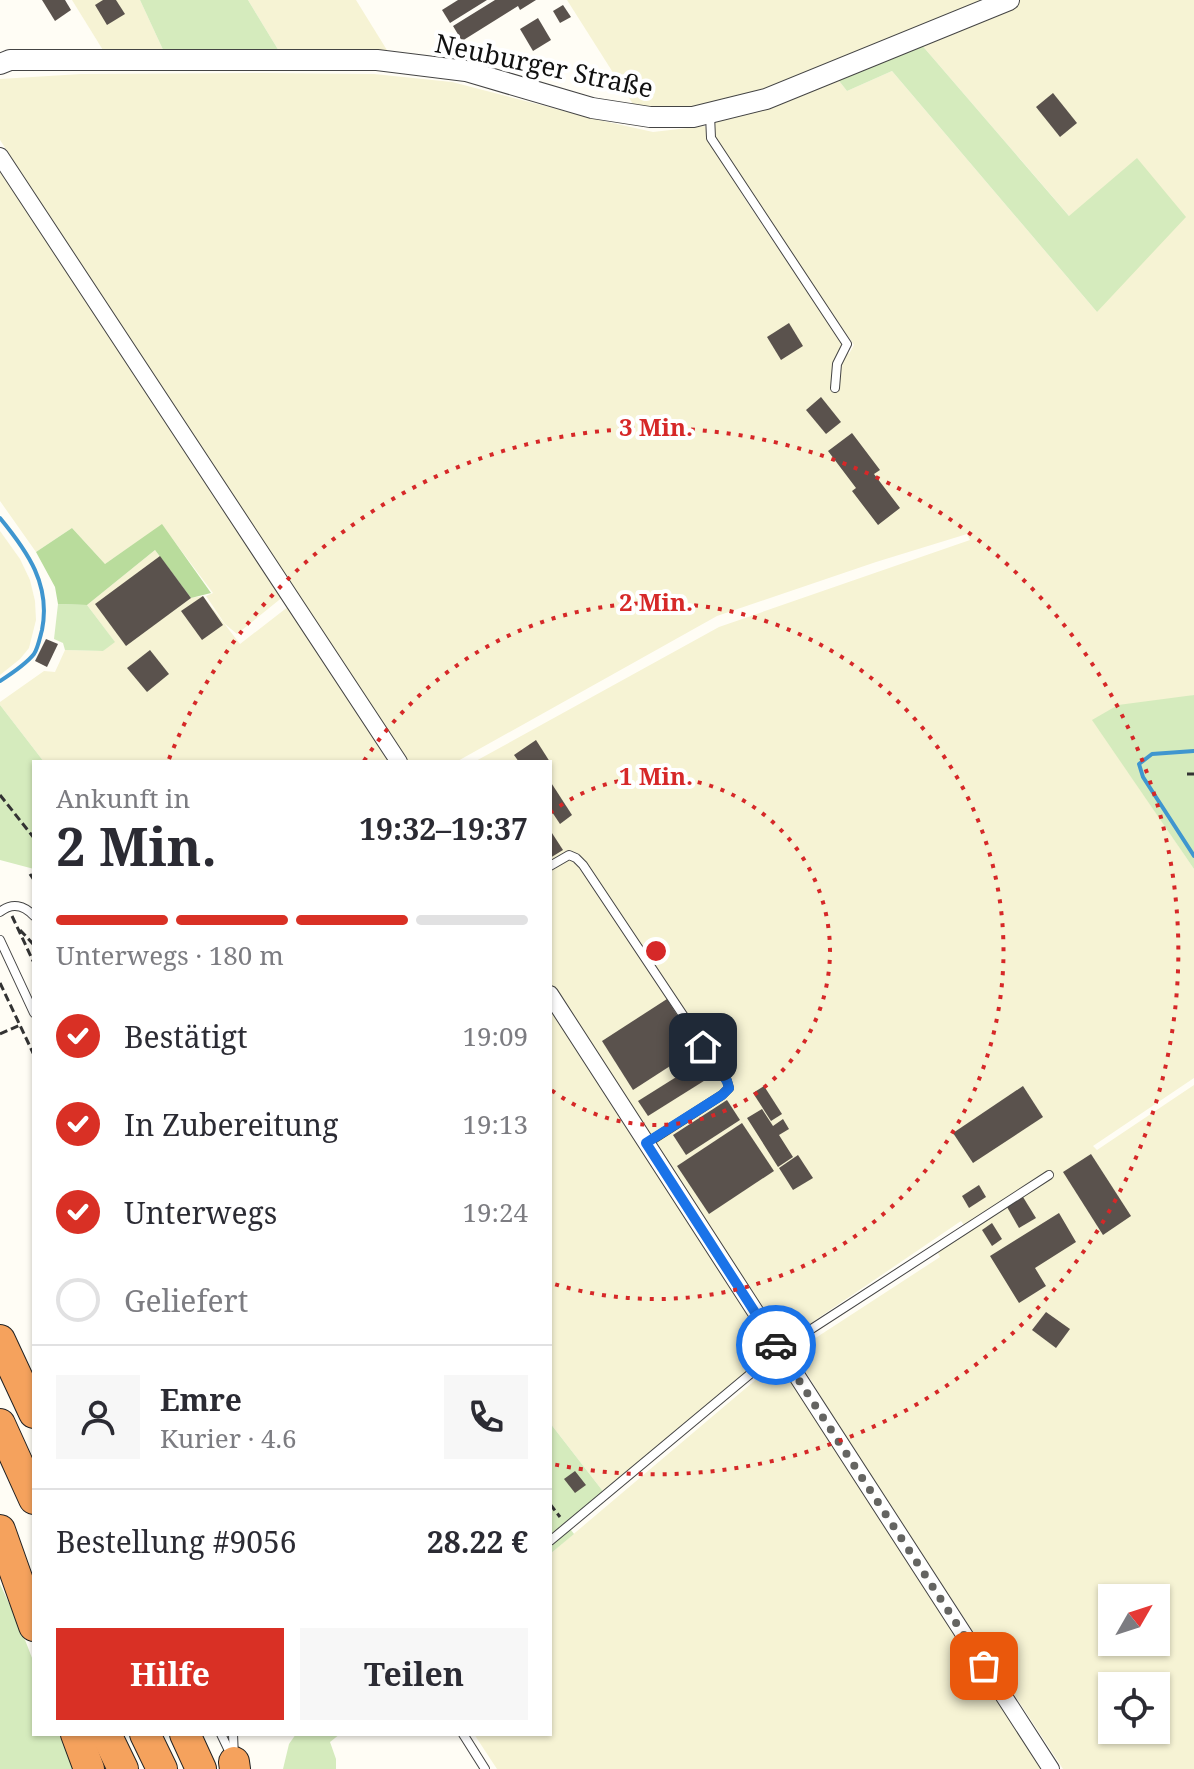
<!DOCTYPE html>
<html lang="de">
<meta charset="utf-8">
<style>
:root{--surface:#fff;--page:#f7f7f7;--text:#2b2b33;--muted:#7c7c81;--line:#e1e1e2;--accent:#d93025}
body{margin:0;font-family:"Noto Serif",serif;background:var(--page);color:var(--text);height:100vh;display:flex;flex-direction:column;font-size:30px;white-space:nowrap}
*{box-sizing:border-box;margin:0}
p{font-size:26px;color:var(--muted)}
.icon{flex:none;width:44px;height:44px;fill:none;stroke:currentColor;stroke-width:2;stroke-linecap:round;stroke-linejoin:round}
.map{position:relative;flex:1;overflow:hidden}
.side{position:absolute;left:32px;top:760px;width:520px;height:976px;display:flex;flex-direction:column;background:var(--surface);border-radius:0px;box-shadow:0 2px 6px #0004}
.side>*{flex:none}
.needle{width:52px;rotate:51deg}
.buttons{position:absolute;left:1098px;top:1584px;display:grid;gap:16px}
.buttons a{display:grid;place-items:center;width:72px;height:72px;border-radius:0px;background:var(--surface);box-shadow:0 2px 6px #0004;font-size:40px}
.pin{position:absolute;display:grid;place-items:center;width:68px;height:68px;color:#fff;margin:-34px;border-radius:16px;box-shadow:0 4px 12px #0006}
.courier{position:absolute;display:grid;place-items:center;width:80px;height:80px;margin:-40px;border:6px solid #1a73e8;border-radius:50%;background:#fff;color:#222;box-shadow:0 2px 10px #0007}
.headline em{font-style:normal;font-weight:700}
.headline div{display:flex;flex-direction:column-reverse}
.headline{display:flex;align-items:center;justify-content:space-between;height:136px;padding:0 24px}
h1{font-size:52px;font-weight:700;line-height:60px}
.bar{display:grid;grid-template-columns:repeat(4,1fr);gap:12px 8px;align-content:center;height:96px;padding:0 24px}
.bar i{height:10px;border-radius:6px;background:var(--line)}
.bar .current{background:var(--accent)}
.bar p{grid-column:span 4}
.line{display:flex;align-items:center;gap:20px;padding:0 24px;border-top:2px solid var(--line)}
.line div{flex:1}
.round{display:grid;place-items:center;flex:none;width:84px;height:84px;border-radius:0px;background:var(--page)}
ol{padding:0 24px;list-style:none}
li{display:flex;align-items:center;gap:24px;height:88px}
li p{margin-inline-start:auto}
li .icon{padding:8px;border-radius:50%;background:var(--accent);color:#fff;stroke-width:4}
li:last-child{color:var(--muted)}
li i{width:44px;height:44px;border:4px solid var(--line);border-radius:50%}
.action{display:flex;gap:16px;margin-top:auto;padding:16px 24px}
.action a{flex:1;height:92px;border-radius:0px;background:var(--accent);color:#fff;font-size:32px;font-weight:700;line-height:92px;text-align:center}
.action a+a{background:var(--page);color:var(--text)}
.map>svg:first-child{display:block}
.farmland{fill:#f6f3d4;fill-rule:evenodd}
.green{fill:#d5ebbd}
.forest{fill:#b9dc9c}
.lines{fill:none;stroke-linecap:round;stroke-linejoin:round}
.stream{stroke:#3f96cf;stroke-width:4}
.building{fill:#5a524d}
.service-casing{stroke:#444;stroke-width:10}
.minor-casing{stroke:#444;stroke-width:18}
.tertiary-casing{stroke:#444;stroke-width:22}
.motorway-casing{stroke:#222;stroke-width:32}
.path{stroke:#333;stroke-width:3;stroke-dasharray:8 4;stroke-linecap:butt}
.service{stroke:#fff;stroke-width:8}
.minor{stroke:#fff;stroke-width:16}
.tertiary{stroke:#fff;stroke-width:20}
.motorway{stroke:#f5a25d;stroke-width:30}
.done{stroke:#646461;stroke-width:8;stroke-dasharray:0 14.4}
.route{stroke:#1a73e8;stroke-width:10}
.ring{fill:none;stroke:#d62828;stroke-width:4;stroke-dasharray:4 8}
.labels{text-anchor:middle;stroke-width:8;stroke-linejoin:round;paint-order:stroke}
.street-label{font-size:26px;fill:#111;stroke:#fff}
.centre{fill:#d62828;stroke:#fff;stroke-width:4}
.ring-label{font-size:24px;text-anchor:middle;font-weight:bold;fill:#d62828;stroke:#fff;stroke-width:8;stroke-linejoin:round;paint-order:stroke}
</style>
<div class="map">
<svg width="1194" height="1769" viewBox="0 0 1194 1769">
<rect width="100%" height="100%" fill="#fffdf5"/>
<g class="farmland">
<polygon points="72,0 140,0 165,54 106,55"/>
<polygon points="248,0 356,0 390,55 282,56"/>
<polygon points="567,0 994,0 766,94 710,109 638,112"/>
<path d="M1019 0H1194V695L1093 720 1194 869V1078L1093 1146 1097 1150 1194 1085V1769H1063L841 1430 794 1352 940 1257 934 1246 964 1225 961 1221 783 1342 550 984V762H474L719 627 970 540 967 534 876 562 717 616 456 762H407L0 140V79L81 74 260 73 374 74 452 82 599 120 653 132 705 126 743 196 849 354 854 345 750 192 714 134V119L836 77 847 91 892 71 1097 312 1070 217 920 43ZM1112 1598H1156V1642H1112ZM1112 1686H1156V1730H1112Z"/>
<polygon points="0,166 284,596 237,634 225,624 206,596 213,593 162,525 105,564 72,528 36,552 0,501"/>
<polygon points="0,531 20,559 30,580 35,601 36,620 29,648 20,659 0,675"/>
<polygon points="155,550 190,598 203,596 240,644 289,606 391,762 44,762 0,705 0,702 44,671 55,672 65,650 103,651 114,641 87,605"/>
<polygon points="550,1005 776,1354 605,1494 550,1423"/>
<polygon points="779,1360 1044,1769 497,1769 474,1734 550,1734 550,1554"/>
</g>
<g class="green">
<polygon points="140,0 248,0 282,56 165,54"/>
<polygon points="920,43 1069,216 1137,158 1186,217 1097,312 892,71 847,91 836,77"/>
<polygon points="58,604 87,605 115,642 103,651 65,650 63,643 54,639"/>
<polygon points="1194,695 1194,869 1092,720 1118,705"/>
<polygon points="0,705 44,762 34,762 34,869 0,860"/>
<polygon points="550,1423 605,1494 568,1526 574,1534 550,1554"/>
<polygon points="0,1584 20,1627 34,1663 34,1734 60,1734 74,1769 0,1769"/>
<polygon points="296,1734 340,1734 330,1742 336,1759 336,1769 283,1769 289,1744"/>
</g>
<polygon class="forest" points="162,524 211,593 191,598 155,550 87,605 58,604 55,587 36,552 72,528 105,564"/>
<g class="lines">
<g class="stream">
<path d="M0 518C28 552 51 585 42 630 40 637 38 648 34 654 26 664 11 674 0 681"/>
<polyline points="1194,751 1152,754 1139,764 1143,777 1194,856"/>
</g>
</g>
<g class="building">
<polygon points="42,0 65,0 71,10 55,21"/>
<polygon points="103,0 116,0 125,14 107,25 95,5"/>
<polygon points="458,0 487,0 450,23 442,10"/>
<polygon points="495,0 536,0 520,10 518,6 462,41 453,26"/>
<polygon points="563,5 571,17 560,23 553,11"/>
<polygon points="538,18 551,40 533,51 520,29"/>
<polygon points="1053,93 1077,123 1060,137 1036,107"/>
<polygon points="789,323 803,346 781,360 767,337"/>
<polygon points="821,397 841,422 826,434 806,410"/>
<polygon points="852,433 880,470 874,474 900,508 878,525 852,491 856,488 828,451"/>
<polygon points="160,556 191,598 126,646 95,604"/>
<polygon points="203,596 223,625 202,640 181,611"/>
<polygon points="46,639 58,644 47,667 35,661"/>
<polygon points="150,650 169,674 147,692 127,668"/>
<polygon points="536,740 550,762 519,762 514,755"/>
<polygon points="550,781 572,815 560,824 550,809"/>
<polygon points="550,830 563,850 550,858"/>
<polygon points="667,999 698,1048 633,1090 602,1041"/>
<polygon points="705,1059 715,1074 648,1116 638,1101"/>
<polygon points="764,1086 782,1114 771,1121 753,1093"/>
<polygon points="1023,1086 1043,1117 973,1163 953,1133"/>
<polygon points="727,1100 740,1120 686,1155 673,1135"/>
<polygon points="762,1109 773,1126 783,1119 789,1129 779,1135 793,1157 778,1167 747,1118"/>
<polygon points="742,1123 774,1171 709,1214 677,1166"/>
<polygon points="1091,1154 1131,1216 1103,1235 1063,1172"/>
<polygon points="798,1155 813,1178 793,1190 779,1168"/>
<polygon points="979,1185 986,1197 969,1208 962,1196"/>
<polygon points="1023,1197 1036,1218 1019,1228 1007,1207"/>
<polygon points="1059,1213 1076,1242 1035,1268 1046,1286 1019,1303 990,1256"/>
<polygon points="992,1223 1002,1239 992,1246 982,1230"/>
<polygon points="1046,1312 1070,1329 1056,1348 1032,1330"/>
<polygon points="575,1471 586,1485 575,1493 564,1479"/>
</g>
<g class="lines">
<g class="service-casing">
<g id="service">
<polyline points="710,115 711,138 847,344 837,364 835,388"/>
<polyline points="550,866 569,855 576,858 583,865 727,1081 729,1088 722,1095 647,1143"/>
<path d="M0 912C12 902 24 905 34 916"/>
<polyline points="0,940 34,1013"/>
<polyline points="550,1541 779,1350 1049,1175"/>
<polyline points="221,1734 232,1757"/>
<polyline points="233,1734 234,1757"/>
<polyline points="463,1734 485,1769"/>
</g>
</g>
<g class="minor-casing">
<g id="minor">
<polyline points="0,156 399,762"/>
<polyline points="550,994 1051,1769"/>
</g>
</g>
<g class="tertiary-casing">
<polyline id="tertiary" points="0,64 10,60 377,60 466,71 592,108 650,117 693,117 766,99 1009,0"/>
</g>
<g class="motorway-casing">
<g id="motorway">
<polyline points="0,1340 34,1413"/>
<polyline points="0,1424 34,1499"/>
<polyline points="0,1530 34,1626"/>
<polyline points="76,1734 89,1769"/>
<polyline points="106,1734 123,1769"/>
<polyline points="145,1734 162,1769"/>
<polyline points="185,1734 201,1769"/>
<polyline points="234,1762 235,1769"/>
</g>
</g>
<g class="path">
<polyline points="1187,774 1194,774"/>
<polyline points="0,795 34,838"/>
<polyline points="30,874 34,880"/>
<polyline points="12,916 34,963"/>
<polyline points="20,930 34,945"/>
<polyline points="0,983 34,1055"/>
<polyline points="0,1034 20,1025"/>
<polyline points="550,1504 560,1517"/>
</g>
<use href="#service" class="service"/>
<use href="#minor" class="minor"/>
<use href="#tertiary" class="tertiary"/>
<use href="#motorway" class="motorway"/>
</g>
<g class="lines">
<polyline class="done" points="776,1345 984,1666"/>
<polyline class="route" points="703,1047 727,1081 729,1088 722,1095 646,1143 776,1345"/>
</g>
<g class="ring">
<path d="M550 813A174 174 0 1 1 550 1089"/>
<path d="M364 761A348 348 0 1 1 551 1283"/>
<path d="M169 759A523 523 0 1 1 552 1464"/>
</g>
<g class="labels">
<g class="street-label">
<text transform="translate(544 66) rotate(12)" y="9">Neuburger Straße</text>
</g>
</g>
<circle cx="656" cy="951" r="12" class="centre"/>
<g class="ring-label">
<text x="656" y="436">3 Min.</text>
<text x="656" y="611">2 Min.</text>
<text x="656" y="785">1 Min.</text>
</g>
</svg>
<div class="buttons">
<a><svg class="needle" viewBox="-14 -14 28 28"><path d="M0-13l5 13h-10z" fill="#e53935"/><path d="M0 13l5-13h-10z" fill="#7c7c81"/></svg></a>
<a><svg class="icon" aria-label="locate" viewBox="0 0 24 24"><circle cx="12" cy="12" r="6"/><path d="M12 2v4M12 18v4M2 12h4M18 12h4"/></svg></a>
</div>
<div class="pin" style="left:984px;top:1666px;background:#ea580c"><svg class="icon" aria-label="bag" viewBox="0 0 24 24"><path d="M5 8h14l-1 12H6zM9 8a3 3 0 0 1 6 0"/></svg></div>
<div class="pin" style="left:703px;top:1047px;background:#1f2937"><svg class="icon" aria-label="home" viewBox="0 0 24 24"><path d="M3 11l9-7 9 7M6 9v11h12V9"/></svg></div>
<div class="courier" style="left:776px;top:1345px"><svg class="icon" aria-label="car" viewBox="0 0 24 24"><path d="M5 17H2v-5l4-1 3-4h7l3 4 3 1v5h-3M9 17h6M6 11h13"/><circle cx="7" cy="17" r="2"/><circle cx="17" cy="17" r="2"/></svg></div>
<section class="side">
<div class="headline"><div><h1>2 Min.</h1><p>Ankunft in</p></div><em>19:32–19:37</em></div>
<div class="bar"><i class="current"></i><i class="current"></i><i class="current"></i><i></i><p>Unterwegs · 180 m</p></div>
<ol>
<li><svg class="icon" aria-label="check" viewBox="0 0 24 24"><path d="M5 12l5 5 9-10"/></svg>Bestätigt<p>19:09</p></li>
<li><svg class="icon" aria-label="check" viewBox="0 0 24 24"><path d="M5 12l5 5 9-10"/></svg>In Zubereitung<p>19:13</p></li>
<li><svg class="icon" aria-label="check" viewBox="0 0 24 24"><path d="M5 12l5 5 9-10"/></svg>Unterwegs<p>19:24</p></li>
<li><i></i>Geliefert</li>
</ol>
<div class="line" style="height:144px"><a class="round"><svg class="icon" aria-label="person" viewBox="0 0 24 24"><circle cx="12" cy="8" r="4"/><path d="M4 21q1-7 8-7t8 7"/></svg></a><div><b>Emre</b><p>Kurier · 4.6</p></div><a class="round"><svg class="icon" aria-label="phone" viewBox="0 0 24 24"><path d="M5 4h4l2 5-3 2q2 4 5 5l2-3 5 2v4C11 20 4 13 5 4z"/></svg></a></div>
<div class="line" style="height:104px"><div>Bestellung #9056</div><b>28.22 €</b></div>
<div class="action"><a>Hilfe</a><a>Teilen</a></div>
</section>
</div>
